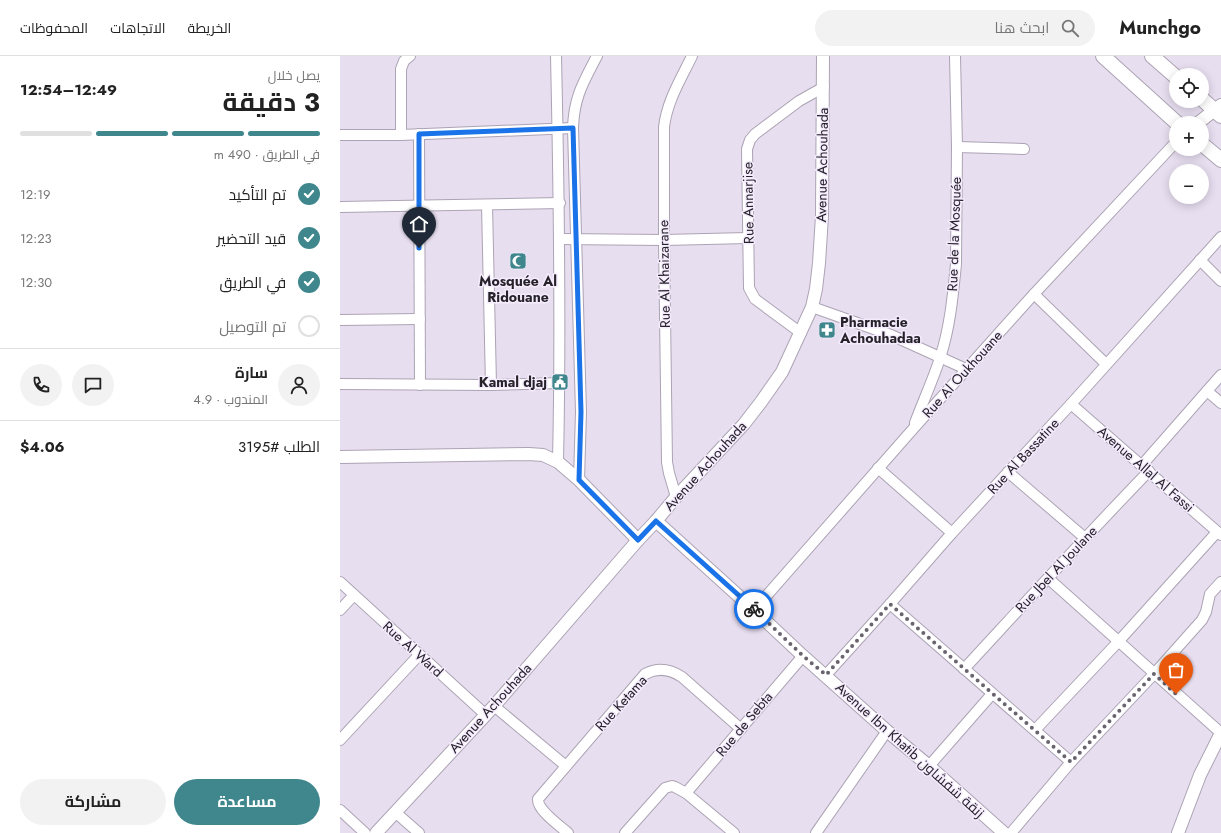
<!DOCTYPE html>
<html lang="ar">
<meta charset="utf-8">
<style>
:root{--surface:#fff;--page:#f2f2f2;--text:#222;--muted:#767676;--line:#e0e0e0;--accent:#3f878d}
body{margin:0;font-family:Jost,Cairo,sans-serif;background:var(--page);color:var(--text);direction:rtl;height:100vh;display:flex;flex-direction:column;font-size:15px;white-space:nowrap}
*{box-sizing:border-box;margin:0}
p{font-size:13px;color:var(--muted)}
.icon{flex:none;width:22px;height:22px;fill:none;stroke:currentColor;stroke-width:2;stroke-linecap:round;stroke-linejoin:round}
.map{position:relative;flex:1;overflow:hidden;direction:ltr}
.side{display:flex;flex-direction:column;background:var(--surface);width:340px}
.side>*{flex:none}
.controls{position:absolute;left:829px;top:12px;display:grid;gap:8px}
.controls a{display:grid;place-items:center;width:40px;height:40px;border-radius:50%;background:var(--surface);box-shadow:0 2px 10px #0003;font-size:20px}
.pin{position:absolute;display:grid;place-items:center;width:34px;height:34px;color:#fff;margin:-41px -17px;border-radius:50% 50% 50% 0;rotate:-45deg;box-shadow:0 0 4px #0007}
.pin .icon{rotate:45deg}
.courier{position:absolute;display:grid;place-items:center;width:40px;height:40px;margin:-20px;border:3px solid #1a73e8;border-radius:50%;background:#fff;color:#222;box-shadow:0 1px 5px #0007}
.head em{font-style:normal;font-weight:700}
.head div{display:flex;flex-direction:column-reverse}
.head{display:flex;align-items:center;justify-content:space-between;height:68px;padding:0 20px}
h1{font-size:26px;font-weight:700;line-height:30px}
.bar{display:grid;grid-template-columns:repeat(4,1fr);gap:6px 4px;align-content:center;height:48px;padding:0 20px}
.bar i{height:5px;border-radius:3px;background:var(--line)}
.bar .current{background:var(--accent)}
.bar p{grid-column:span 4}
.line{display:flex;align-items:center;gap:10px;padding:0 20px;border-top:1px solid var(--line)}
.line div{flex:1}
.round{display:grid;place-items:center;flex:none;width:42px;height:42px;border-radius:21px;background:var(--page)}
ol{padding:0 20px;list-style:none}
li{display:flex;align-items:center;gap:12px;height:44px}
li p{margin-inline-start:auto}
li .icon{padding:4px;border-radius:50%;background:var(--accent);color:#fff;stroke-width:4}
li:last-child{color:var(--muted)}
li i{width:22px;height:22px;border:2px solid var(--line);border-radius:50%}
.action{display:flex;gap:8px;margin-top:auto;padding:8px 20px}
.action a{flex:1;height:46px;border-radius:24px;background:var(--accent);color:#fff;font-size:16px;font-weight:700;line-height:46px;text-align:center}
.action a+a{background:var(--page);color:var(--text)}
header{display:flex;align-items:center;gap:24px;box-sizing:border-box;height:56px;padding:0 20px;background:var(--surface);border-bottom:1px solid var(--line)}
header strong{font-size:19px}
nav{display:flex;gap:22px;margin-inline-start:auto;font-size:14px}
.search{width:280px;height:36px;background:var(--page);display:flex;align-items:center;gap:10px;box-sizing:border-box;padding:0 14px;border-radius:22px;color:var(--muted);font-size:15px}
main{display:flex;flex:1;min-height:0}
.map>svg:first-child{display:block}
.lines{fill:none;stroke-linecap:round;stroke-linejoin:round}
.minor-casing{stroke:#aca3b4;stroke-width:12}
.tertiary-casing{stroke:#aca3b4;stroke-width:14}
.secondary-casing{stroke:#aca3b4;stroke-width:16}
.minor{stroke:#fff;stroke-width:10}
.tertiary{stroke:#fff;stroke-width:12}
.secondary{stroke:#fff;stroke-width:14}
.done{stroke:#6a646f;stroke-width:4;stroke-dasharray:0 7.2}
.route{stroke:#1a73e8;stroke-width:5}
.labels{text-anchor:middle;stroke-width:3;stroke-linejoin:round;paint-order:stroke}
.street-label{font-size:14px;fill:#262229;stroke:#f5ecfe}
.poi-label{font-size:14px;font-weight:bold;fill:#262229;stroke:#f5ecfe}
</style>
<header>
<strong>Munchgo</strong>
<div class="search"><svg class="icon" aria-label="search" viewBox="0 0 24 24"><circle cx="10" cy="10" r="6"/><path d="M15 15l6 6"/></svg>ابحث هنا</div>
<nav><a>الخريطة</a><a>الاتجاهات</a><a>المحفوظات</a></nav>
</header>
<main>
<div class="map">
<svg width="881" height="777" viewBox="0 0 881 777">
<rect width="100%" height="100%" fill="#e7def0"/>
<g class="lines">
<g class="minor-casing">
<g id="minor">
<path d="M216 0C219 135 221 271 218 406"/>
<polyline points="79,78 80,329"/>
<polyline points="0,79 61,79 233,72"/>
<polyline points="61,79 61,13 64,5 70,0"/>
<polyline points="617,91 684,93"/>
<polyline points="147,149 151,329"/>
<polyline points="0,151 220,147"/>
<polyline points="220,183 324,184 408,182"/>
<polyline points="860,204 881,225"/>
<polyline points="694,238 766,308"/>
<polyline points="472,251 551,279 626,313"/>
<polyline points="0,264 80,263"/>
<polyline points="461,277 415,243 409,232 407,93 410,84 415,78 459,45 484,31"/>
<polyline points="0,328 151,329 220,327"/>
<polyline points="867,335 881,347"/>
<polyline points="731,348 881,479"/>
<path d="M575 367C583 345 593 324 600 302 610 272 613 239 616 208L617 91 615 0"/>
<polyline points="802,409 881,319"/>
<polyline points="538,412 612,477"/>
<polyline points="668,416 745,482"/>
<path d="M239 424 241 356 233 72C234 41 243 27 257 0"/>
<path d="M336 441 329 417 327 406 324 184V71C327 45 341 23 352 0"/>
<polyline points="709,523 881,677"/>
<polyline points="0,526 146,659"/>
<polyline points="550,548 731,706"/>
<polyline points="0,554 14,539"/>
<polyline points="414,554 573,373 694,238 836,86"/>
<path d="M624 613C685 547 746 480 809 415"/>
<polyline points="486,619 550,548 612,477 731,348 881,181"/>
<polyline points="154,650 226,710"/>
<polyline points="695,674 778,586 877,476"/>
<polyline points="0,684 79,599"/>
<polyline points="589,710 652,638"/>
<polyline points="346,737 463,600"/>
<polyline points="0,754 25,777"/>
<polyline points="55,756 79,777"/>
<path d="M228 777C220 770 197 754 198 743L305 618C318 611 330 613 342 621L401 673"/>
<polyline points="285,777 325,732 332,730 335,731 346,737 394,777"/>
<polyline points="476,777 547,675"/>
<polyline points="671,777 731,706 814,618 862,564 866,556 870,538 881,526"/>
</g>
</g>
<g class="tertiary-casing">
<g id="tertiary">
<polyline points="858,67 881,49"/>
<polyline points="0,401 189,398 203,399 218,406 239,424 298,484"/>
<polyline points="316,465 414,554 463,600 547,675 589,710 664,777"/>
<polyline points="36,777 154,650 298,484 316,465 336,441 404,368 421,346 442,316 472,251 476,233 479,207 482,160 483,0"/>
<polyline points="838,777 860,719 881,677"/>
</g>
</g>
<g class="secondary-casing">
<g id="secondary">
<polyline points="763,0 837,67"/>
<polyline points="812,0 836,21"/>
<polyline points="862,43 881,60"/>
<polyline points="862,88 881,104"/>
</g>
</g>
<use href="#minor" class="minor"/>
<use href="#tertiary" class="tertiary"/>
<use href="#secondary" class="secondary"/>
</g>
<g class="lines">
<polyline class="done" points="414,553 463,600 486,619 550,548 731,706 814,618 836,638"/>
<polyline class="route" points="79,192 79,78 233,72 241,356 239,424 298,484 316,465 414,553"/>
</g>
<defs>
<g id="mosque-square" transform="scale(0.9)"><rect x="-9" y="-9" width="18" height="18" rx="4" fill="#3f878d" stroke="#f5ecfe"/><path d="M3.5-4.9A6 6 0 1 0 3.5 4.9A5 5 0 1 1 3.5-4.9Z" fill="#fff"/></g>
<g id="pharmacy-square" transform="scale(0.9)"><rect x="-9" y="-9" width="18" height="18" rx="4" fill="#3f878d" stroke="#f5ecfe"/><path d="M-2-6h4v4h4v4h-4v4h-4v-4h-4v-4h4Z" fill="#fff"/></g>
<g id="civic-square" transform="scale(0.9)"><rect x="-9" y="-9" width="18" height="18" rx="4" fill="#3f878d" stroke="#f5ecfe"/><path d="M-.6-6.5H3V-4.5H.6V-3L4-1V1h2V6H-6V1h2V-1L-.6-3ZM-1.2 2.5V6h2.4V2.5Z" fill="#fff"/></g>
</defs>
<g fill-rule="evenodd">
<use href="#mosque-square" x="178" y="205"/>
<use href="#pharmacy-square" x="487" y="274"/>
<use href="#civic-square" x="220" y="326"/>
</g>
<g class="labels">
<g class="street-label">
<text transform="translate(482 109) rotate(-89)" y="5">Avenue Achouhada</text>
<text transform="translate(408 147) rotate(-91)" y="5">Rue Annarjise</text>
<text transform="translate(614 178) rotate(-88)" y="5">Rue de la Mosquée</text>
<text transform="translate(324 218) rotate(-91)" y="5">Rue Al Khaizarane</text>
<text transform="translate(622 318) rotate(-48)" y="5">Rue Al Oukhouane</text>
<text transform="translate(683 400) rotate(-47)" y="5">Rue Al Bassatine</text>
<text transform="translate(365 410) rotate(-48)" y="5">Avenue Achouhada</text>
<text transform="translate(806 413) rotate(41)" y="5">Avenue Allal Al Fassi</text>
<text transform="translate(716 513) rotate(-47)" y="5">Rue Jbel Al Joulane</text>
<text transform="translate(73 593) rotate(42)" y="5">Rue Al Ward</text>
<text transform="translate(281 647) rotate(-48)" y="5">Rue Ketama</text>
<text transform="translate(150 652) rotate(-48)" y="5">Avenue Achouhada</text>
<text transform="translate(404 668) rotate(-50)" y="5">Rue de Sebta</text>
<text transform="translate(570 694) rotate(42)" y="5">Avenue Ibn Khatib زنقة شفشاون</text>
</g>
<g class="poi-label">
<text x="178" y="230">Mosquée Al<tspan x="178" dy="16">Ridouane</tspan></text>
<text x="500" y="271" text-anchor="start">Pharmacie<tspan x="500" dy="16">Achouhadaa</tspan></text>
<text x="207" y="331" text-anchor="end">Kamal djaj</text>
</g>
</g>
</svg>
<div class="controls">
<a><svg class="icon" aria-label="locate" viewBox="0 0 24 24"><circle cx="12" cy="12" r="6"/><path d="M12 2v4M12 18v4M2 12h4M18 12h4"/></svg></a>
<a>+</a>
<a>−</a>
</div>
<div class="pin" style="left:836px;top:638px;background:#ea580c"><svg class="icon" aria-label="bag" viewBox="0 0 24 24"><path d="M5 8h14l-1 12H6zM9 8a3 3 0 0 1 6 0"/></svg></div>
<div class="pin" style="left:79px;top:192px;background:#1f2937"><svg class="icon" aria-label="home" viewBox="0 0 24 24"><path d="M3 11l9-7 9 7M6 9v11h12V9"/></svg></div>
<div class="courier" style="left:414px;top:553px"><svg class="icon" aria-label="bike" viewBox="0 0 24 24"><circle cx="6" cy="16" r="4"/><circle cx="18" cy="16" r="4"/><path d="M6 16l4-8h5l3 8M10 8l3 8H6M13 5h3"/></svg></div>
</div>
<section class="side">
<div class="head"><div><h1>3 دقيقة</h1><p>يصل خلال</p></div><em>12:49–12:54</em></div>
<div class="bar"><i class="current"></i><i class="current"></i><i class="current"></i><i></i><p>في الطريق · 490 m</p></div>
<ol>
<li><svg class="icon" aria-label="check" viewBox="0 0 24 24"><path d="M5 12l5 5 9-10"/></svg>تم التأكيد<p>12:19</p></li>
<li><svg class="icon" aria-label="check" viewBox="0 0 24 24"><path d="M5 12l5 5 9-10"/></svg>قيد التحضير<p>12:23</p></li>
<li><svg class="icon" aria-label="check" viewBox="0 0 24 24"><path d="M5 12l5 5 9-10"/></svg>في الطريق<p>12:30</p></li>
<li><i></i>تم التوصيل</li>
</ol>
<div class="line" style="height:72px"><a class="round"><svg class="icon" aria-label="person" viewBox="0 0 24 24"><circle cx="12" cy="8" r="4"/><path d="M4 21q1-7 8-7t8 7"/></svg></a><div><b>سارة</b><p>المندوب · 4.9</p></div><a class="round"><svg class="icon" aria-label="chat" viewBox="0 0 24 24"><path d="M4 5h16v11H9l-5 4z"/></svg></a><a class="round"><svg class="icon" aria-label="phone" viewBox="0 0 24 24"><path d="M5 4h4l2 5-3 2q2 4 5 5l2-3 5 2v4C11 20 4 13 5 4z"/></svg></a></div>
<div class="line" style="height:52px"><div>الطلب #3195</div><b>$4.06</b></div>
<div class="action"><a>مساعدة</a><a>مشاركة</a></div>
</section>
</main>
